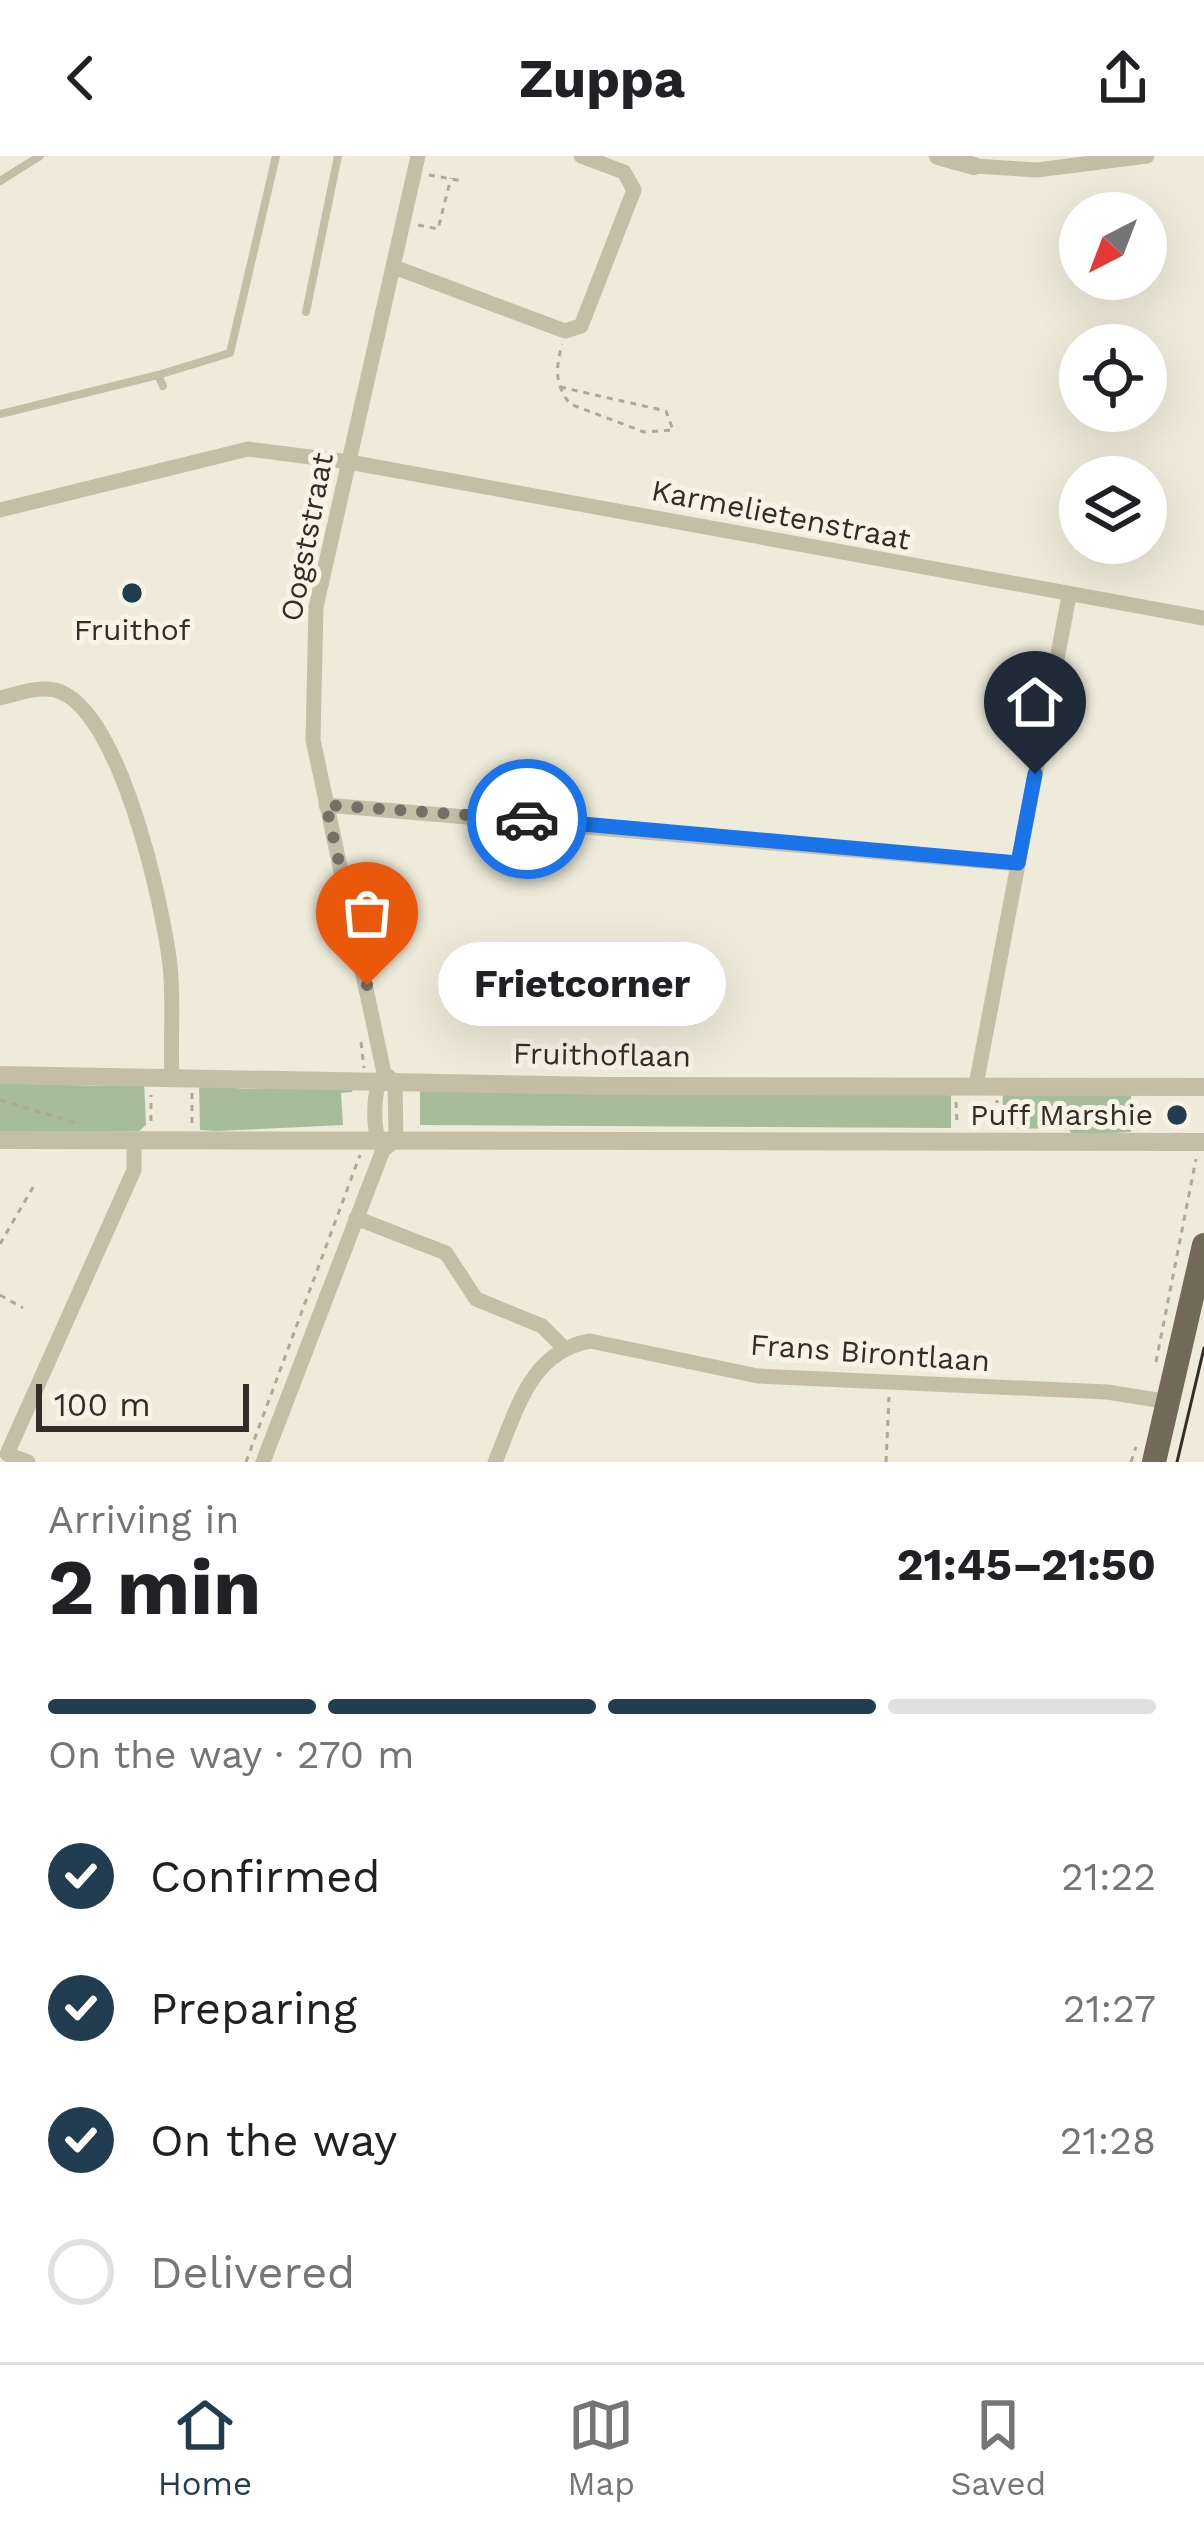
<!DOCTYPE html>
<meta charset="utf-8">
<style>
:root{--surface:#fff;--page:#f2f2f2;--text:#202124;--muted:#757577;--line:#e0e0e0;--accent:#213d4f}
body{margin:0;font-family:"Work Sans",sans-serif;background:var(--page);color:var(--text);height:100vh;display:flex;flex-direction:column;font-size:45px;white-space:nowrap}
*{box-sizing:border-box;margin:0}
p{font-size:39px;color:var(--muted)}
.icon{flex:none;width:66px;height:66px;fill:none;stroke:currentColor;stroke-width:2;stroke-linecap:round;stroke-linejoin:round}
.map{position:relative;height:1306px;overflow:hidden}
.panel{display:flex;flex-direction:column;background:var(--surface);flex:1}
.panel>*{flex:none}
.needle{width:78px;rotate:222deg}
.controls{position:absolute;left:1059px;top:36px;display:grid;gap:24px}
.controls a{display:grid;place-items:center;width:108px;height:108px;border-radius:50%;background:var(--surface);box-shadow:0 12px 48px #0002;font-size:60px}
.scale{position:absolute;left:36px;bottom:30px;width:213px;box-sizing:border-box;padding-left:12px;border:6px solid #322e27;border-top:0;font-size:33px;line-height:42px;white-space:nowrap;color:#322e27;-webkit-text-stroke:9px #f7f4e5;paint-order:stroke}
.pin{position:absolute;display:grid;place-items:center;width:102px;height:102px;color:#fff;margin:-123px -51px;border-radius:50% 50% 50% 0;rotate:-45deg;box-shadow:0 0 12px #0007}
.pin .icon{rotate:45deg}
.courier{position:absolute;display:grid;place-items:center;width:120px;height:120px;margin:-60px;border:9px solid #1a73e8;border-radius:50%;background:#fff;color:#222;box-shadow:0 3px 15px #0007}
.bubble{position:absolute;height:84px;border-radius:42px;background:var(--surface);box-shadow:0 12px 48px #0002;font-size:39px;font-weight:700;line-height:84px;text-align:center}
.headline em{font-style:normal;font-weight:700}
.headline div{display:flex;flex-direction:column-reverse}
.headline{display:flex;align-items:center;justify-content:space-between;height:204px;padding:0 48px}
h1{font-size:78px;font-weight:700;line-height:90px}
.bar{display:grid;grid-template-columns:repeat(4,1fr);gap:18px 12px;align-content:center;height:144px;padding:0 48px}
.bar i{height:15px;border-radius:9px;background:var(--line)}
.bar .current{background:var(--accent)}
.bar p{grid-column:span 4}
ol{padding:0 48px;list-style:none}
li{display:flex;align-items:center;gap:36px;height:132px}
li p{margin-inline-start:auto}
li .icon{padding:12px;border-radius:50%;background:var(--accent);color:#fff;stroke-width:4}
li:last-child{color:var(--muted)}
li i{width:66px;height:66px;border:6px solid var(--line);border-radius:50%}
header{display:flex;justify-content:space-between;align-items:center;height:156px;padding:0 48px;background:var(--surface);font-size:54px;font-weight:700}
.tabs{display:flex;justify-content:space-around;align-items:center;height:168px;border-top:3px solid var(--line);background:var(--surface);font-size:33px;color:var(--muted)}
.tabs a{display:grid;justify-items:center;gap:6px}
.tabs .current{color:var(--accent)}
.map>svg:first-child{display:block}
.green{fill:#a6bc9b}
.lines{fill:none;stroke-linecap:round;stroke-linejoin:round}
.path{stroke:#b0a992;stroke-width:3;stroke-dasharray:6 6;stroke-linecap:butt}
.service{stroke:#c5bea7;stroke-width:8}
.minor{stroke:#c5bea7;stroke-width:15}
.tertiary{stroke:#c5bea7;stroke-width:18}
.primary{stroke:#736a59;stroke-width:24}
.tram{stroke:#322e27;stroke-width:3}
.done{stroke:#747066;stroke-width:12;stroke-dasharray:0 21.6}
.route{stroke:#1a73e8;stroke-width:15}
.poi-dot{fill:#213d4f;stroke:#f7f4e5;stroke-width:4.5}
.labels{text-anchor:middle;stroke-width:10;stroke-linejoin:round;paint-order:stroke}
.street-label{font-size:30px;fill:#322e27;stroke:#f7f4e5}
.poi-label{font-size:30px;fill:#322e27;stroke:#f7f4e5}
</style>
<header><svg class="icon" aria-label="back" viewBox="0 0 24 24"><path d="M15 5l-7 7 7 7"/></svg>Zuppa<svg class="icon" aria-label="share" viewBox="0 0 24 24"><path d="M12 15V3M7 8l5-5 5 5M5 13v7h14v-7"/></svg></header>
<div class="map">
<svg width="1204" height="1306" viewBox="0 0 1204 1306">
<rect width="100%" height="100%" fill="#eeebda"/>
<g class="green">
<polygon points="144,925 146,969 139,975 0,979 0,927 100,930"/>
<polygon points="199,926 243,933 354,928 352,936 341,937 343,969 217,975 200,974"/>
<polygon points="1003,933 1131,939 1131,976 1073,979 1068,973 1002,972"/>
<polygon points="951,934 951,972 420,969 420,935"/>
</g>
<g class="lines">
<g class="path">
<polyline points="429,19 463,25"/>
<polyline points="418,69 438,73 451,22"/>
<path d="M560 231 666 255 673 274 644 276 570 248C554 227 556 213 562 188"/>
<polyline points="361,886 364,912"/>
<polyline points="192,937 192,969"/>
<polyline points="0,944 79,968"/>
<polyline points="956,946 957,967"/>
<polyline points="151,965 151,939"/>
<polyline points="1080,968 1099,949"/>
<polyline points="997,971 997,944"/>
<polyline points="0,1088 36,1026"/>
<polyline points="0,1139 23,1152"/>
<polyline points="1156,1206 1196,1003"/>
<polyline points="246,1306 360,999"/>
<polyline points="886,1306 889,1241"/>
<polyline points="1131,1306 1136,1291"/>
</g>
<g class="service">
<polyline points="0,25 40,0"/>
<polyline points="306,156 338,0"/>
<polyline points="163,230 158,219 230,197 276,0"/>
<polyline points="0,258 158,219"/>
</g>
<g class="minor">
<polyline points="974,10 1037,14 1147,0"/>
<polyline points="394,111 565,175 581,170 634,34 624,16 581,0"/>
<polyline points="0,354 248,293 349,306 1204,462"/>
<path d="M0 542C17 538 37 530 55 534 120 550 163 750 170 809 174 846 170 884 172 922"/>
<polyline points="326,649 1018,708"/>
<polyline points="976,929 1069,440"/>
<path d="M382 992C372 975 372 934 384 918"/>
<polyline points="356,1062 446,1097 476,1143 542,1170 562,1190"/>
<polyline points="28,1306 7,1298 134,1014 134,985"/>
<polyline points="263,1306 383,994 396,984 395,926 384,917 313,584 316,451 418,0"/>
<path d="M495 1306C517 1255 529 1196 590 1185L758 1220 1107 1236 1170 1246"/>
</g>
<g class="tertiary">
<polyline points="938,0 974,10"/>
<polyline points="0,919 605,930 1204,931"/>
<polyline points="0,984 1204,986"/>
</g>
<polyline class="primary" points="1154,1306 1204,1089"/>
<polyline class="tram" points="1177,1306 1204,1192"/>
</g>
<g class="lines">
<polyline class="done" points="367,829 326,649 527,663"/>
<polyline class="route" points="527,663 1018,707 1035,618"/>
</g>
<g class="poi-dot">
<circle cx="132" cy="437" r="12"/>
<circle cx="1177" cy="959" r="12"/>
</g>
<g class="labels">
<g class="street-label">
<text transform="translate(781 359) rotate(11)" y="10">Karmelietenstraat</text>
<text transform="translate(307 381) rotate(-79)" y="10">Oogststraat</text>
<text transform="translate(602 899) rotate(1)" y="10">Fruithoflaan</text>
<text transform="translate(870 1197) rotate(4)" y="10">Frans Birontlaan</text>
</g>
<g class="poi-label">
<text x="132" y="484">Fruithof</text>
<text x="1153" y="969" text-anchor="end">Puff Marshie</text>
</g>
</g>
</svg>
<div class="controls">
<a><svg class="needle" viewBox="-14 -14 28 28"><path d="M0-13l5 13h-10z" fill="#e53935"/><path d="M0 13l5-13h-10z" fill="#757577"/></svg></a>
<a><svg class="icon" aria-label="locate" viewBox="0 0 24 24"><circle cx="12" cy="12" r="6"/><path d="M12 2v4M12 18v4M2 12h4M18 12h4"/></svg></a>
<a><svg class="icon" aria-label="layers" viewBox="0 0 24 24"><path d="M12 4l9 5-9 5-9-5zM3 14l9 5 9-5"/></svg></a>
</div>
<div class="scale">100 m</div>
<div class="pin" style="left:367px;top:829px;background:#ea580c"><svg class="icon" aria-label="bag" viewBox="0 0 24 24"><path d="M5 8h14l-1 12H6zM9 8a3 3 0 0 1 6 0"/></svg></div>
<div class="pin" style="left:1035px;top:618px;background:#1f2937"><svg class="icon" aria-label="home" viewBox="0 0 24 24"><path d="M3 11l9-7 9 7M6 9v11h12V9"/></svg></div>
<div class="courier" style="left:527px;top:663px"><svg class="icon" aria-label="car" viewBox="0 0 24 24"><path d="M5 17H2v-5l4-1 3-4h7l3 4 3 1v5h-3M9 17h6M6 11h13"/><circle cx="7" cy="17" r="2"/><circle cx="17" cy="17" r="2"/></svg></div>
<div class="bubble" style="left:438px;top:786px;width:288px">Frietcorner</div>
</div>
<section class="panel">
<div class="headline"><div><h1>2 min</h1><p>Arriving in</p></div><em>21:45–21:50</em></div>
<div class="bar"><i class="current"></i><i class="current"></i><i class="current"></i><i></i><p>On the way · 270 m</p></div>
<ol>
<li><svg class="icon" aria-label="check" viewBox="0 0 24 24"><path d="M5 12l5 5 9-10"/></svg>Confirmed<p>21:22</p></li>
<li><svg class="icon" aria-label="check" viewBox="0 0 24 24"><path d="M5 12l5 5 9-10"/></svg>Preparing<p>21:27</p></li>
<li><svg class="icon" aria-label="check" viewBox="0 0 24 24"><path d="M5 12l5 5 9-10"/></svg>On the way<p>21:28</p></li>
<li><i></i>Delivered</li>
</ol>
</section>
<nav class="tabs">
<a class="current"><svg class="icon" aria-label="home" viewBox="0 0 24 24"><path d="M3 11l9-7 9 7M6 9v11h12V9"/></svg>Home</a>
<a><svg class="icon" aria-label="map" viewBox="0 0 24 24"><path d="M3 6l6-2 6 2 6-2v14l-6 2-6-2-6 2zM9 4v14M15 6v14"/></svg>Map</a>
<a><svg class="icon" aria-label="saved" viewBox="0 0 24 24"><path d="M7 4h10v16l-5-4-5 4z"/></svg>Saved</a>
</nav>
